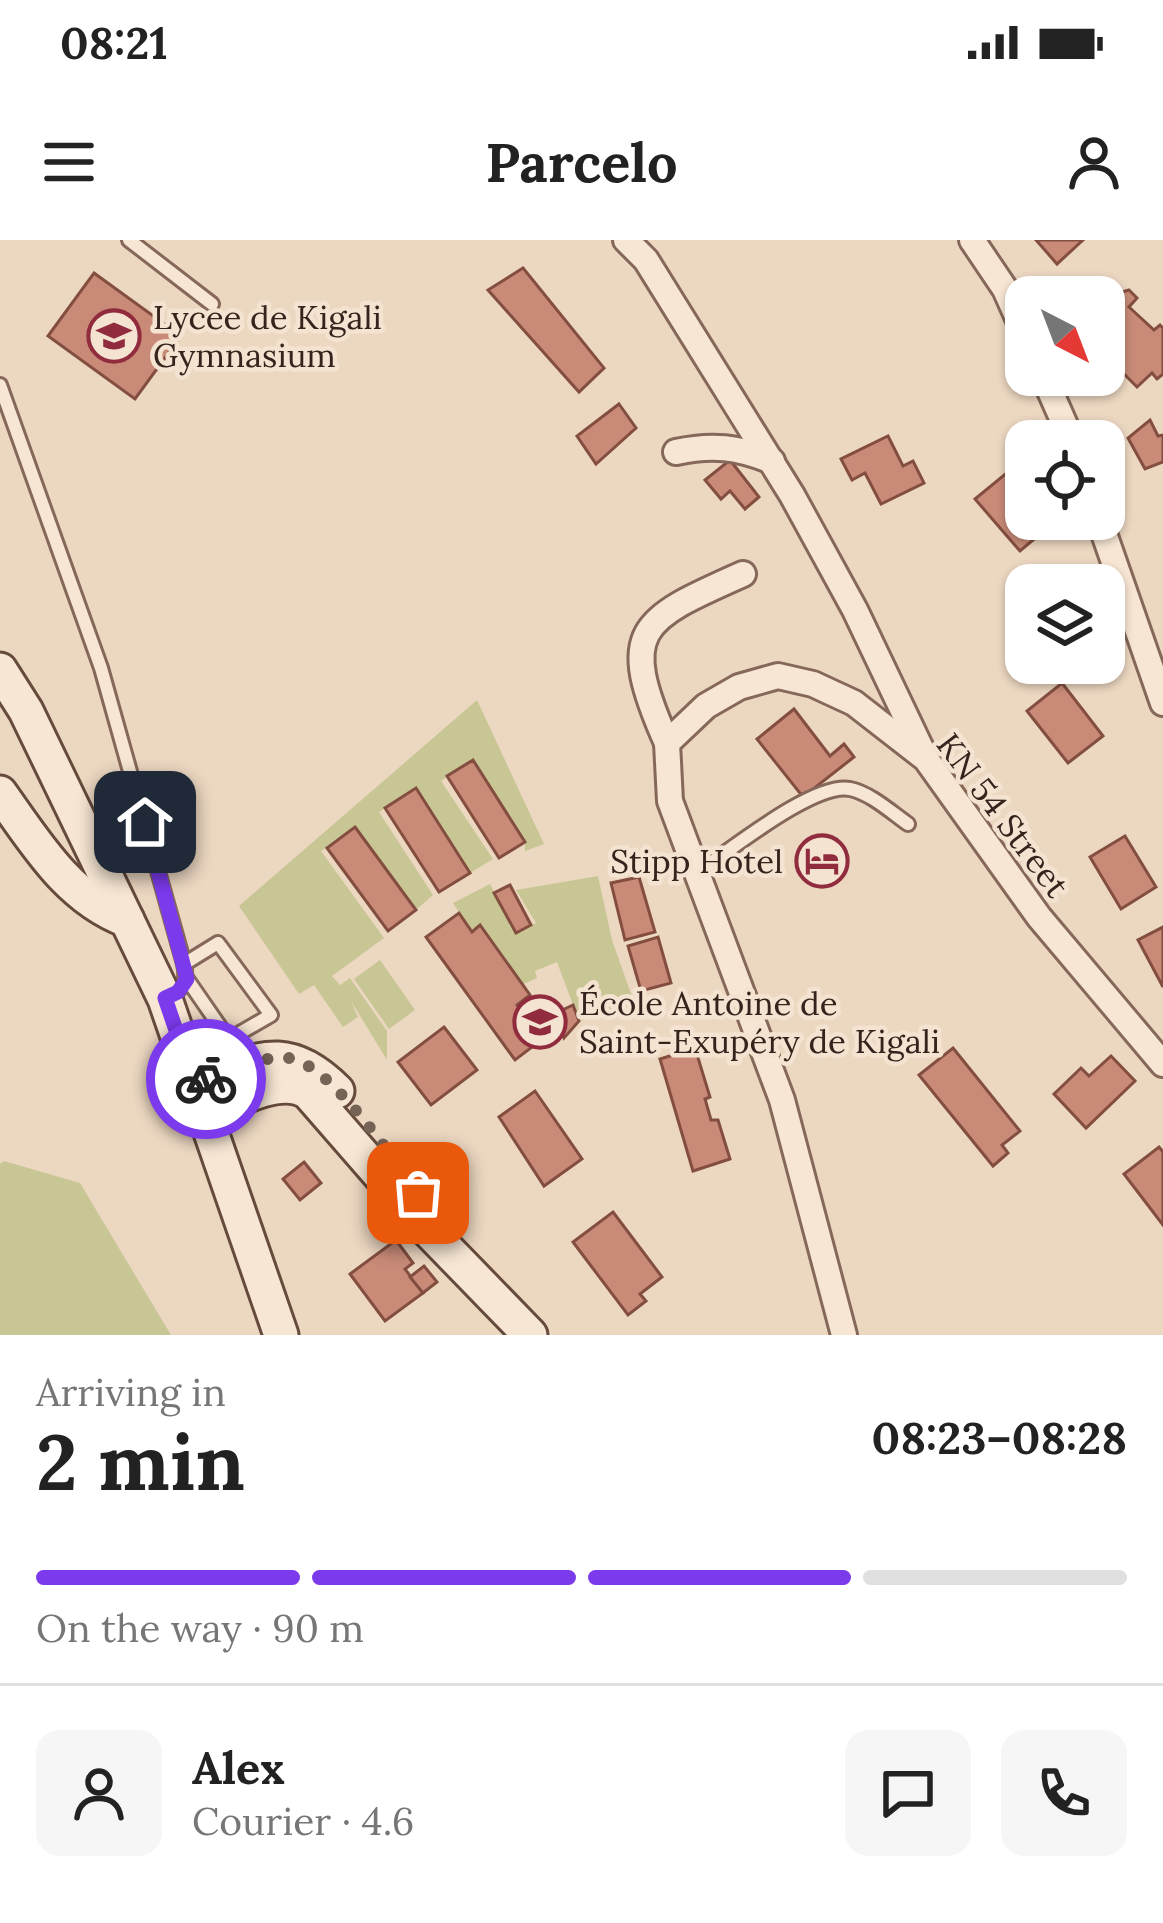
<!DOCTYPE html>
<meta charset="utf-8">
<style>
:root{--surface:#fff;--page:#f6f6f6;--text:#222;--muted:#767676;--line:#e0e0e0;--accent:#7c3aed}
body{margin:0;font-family:Lora,serif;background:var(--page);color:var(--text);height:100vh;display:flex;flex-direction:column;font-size:45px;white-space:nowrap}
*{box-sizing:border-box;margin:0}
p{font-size:39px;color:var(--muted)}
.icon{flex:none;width:66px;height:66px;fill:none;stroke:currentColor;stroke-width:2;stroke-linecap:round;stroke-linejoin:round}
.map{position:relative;height:1095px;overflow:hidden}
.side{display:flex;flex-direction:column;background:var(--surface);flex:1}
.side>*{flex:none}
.needle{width:78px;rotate:138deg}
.fabs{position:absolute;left:1005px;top:36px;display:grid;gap:24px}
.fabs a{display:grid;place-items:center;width:120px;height:120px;border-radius:24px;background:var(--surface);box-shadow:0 3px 9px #0004;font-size:60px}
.pin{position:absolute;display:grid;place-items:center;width:102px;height:102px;color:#fff;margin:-51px;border-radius:24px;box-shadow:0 6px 18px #0006}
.courier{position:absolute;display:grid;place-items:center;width:120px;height:120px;margin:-60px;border:9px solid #7c3aed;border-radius:50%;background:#fff;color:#222;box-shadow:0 3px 15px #0007}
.summary em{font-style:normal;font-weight:800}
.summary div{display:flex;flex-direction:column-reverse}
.summary{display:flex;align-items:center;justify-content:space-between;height:204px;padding:0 36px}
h1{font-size:78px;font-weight:800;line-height:90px}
.bar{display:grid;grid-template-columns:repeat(4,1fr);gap:18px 12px;align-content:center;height:144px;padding:0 36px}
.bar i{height:15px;border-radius:9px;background:var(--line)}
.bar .current{background:var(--accent)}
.bar p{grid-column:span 4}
.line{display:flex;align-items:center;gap:30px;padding:0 36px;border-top:3px solid var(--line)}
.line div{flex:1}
.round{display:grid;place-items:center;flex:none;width:126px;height:126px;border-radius:24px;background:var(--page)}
.status{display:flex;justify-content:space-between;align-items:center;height:84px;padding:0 60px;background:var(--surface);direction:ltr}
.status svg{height:33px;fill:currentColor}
header{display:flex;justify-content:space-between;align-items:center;height:156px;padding:0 36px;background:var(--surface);font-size:54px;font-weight:800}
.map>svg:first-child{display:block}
.green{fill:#c9c695}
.building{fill:#c98b78;stroke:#834e40;stroke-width:3}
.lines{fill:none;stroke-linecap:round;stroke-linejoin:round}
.lane-casing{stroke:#856859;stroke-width:18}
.street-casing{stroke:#856859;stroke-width:30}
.secondary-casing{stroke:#664a3c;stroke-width:39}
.lane{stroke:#f7e6d3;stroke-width:12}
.street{stroke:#f7e6d3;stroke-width:24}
.secondary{stroke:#f7e6d3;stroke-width:33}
.done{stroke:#756356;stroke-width:12;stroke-dasharray:0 21.6}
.route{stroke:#7c3aed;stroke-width:15}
.labels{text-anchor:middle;stroke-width:9;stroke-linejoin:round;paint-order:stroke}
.poi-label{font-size:33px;fill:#35241d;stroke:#f4e3d0;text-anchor:start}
.street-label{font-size:33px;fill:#35241d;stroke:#f4e3d0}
</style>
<div class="status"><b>08:21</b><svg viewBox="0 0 49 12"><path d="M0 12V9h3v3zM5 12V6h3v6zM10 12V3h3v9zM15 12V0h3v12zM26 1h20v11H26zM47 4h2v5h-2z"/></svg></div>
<header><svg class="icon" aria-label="menu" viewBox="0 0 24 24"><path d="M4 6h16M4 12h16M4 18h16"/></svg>Parcelo<svg class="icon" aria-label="person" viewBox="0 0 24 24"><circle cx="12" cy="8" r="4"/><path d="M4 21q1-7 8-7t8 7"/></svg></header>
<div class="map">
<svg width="1163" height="1095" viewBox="0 0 1163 1095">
<rect width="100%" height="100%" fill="#ecd7c1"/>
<g class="green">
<polygon points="477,460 544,604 525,611 525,602 472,520 441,541 493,619 470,633 416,549 379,572 433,655 416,670 355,588 321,611 384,698 332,736 340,745 350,738 387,791 387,820 351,761 358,777 343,787 314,745 299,754 239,666"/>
<polygon points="598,636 612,700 635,765 579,781 557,722 535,731 537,738 517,747 479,686 472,692 453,663 490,644 516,693 536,683 516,650"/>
<polygon points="380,720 415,770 389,789 354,739"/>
<polygon points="4,921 80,943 171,1095 0,1095 0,924"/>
</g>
<g class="building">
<polygon points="1036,0 1083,0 1057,24"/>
<polygon points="523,28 604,128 579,152 488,50"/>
<polygon points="94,33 181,96 135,159 48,96"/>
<polygon points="1129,50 1137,58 1129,67 1154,90 1160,85 1163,88 1163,134 1157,139 1152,133 1137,147 1112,122 1118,120 1113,114 1120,108 1110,96 1115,90 1111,85 1104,90 1104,57"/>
<polygon points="619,164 636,188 596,224 577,196"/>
<polygon points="1150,180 1158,196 1163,195 1163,222 1145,229 1128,198"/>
<polygon points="888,196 903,226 913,221 924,243 881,264 865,233 852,240 841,219"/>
<polygon points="730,220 759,257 745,269 730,251 721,259 705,240"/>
<polygon points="1009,231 1026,252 1020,260 1026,268 1026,279 1035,279 1045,290 1020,311 975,259"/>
<polygon points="1062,443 1103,496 1068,523 1027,471"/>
<polygon points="794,469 830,516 844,504 854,517 803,557 757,499"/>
<polygon points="473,520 525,602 499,618 447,536"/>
<polygon points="416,548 470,633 439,652 385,568"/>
<polygon points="355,587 416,670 388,691 327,608"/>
<polygon points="1125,596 1156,647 1121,669 1090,617"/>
<polygon points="639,637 655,692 625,700 611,643"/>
<polygon points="510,645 531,685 516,693 494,653"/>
<polygon points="459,673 472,692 480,685 530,755 517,765 530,784 542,775 549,786 536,795 540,801 515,820 426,697"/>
<polygon points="1163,687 1163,747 1138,700"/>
<polygon points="658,697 671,743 641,751 628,706"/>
<polygon points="573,765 579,781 564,798 554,774"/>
<polygon points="444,787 477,830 431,865 398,822"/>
<polygon points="695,808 710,857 705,859 711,880 718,880 730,919 693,931 660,819"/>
<polygon points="953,808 1020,891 1002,905 1008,913 993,926 919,835"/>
<polygon points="1111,816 1135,841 1086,888 1054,854 1081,828 1089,836"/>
<polygon points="535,851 582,919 544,946 499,877"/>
<polygon points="1159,907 1163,912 1163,985 1124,934"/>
<polygon points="304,922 321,943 300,960 283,939"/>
<polygon points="613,972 662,1037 640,1054 646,1061 628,1075 573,1002"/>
<polygon points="396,1000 413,1023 405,1029 423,1053 385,1081 350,1034"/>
<polygon points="424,1026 437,1042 423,1053 410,1037"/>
</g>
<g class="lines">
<g class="lane-casing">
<g id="lane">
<polyline points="129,0 212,64"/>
<path d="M0 145 101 428 184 724C188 743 183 750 166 758"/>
<path d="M699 631C731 610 814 542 850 549 870 553 891 572 908 584"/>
<polyline points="184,724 218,703 271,775 233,797 227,797 187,739"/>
</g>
</g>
<g class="street-casing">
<g id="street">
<polyline points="626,0 646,20 792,255 855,370 925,517"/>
<polyline points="972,0 1005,49 1026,96"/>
<polyline points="1043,135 1072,201"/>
<path d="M676 212C712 204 738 207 772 221"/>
<polyline points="1099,279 1163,463"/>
<path d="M667 503C617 390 639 380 743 334"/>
<polyline points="844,1095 782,860 670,561 667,503 706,466 739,447 778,436 813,444 854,463 926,519 1039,677 1163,824"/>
</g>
</g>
<g class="secondary-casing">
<g id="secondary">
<polyline points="0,430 26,471 165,759 281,1095"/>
<path d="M0 553C35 602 68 658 127 680"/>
<path d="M193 843C255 822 284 798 337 851"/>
<path d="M205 875C232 862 279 834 308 852L429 991 530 1095"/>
</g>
</g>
<use href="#lane" class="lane"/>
<use href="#street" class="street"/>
<use href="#secondary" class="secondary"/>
</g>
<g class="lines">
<path class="done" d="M206 839C232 830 259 816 288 818 329 822 394 920 418 953"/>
<polyline class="route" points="145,582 187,739 178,752 165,758 194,843 206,839"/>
</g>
<defs>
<g id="school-ring" transform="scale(2.7)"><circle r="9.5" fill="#f4e3d0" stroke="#912b3e" stroke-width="1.5"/><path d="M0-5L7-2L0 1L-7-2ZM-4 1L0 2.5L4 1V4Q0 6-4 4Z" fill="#912b3e"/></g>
<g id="hotel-ring" transform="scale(2.7)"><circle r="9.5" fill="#f4e3d0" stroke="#912b3e" stroke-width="1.5"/><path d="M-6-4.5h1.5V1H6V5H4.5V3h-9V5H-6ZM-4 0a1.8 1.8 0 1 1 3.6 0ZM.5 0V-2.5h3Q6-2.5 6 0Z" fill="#912b3e"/></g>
</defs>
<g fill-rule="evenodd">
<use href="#school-ring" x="114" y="96"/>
<use href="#hotel-ring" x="822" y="621"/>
<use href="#school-ring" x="540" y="782"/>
</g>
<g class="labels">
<g class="poi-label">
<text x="153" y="89">Lycee de Kigali<tspan x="153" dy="38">Gymnasium</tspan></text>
<text x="783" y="633" text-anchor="end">Stipp Hotel</text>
<text x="579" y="775">École Antoine de<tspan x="579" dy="38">Saint-Exupéry de Kigali</tspan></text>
</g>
<g class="street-label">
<text transform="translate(1003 575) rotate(53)" y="12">KN 54 Street</text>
</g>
</g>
</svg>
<div class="fabs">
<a><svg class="needle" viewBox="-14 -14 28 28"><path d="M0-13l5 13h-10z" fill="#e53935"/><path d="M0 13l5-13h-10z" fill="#767676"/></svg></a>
<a><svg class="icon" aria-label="locate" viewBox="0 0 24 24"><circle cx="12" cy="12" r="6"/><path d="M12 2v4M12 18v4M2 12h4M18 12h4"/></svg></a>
<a><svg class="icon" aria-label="layers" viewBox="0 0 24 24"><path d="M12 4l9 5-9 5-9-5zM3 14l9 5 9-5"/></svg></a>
</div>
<div class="pin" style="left:418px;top:953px;background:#ea580c"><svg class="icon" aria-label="bag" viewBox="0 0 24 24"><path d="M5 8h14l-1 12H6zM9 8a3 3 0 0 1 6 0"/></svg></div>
<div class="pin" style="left:145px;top:582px;background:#1f2937"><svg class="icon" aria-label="home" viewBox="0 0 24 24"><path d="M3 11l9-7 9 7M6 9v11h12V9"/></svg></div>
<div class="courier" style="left:206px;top:839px"><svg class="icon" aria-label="bike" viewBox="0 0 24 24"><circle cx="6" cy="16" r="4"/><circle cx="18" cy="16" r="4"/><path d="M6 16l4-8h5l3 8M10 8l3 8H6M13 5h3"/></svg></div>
</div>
<section class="side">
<div class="summary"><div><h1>2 min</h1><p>Arriving in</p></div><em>08:23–08:28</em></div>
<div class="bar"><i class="current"></i><i class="current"></i><i class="current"></i><i></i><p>On the way · 90 m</p></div>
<div class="line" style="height:216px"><a class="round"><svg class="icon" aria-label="person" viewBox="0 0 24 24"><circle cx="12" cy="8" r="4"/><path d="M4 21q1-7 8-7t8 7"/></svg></a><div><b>Alex</b><p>Courier · 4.6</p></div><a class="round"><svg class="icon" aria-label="chat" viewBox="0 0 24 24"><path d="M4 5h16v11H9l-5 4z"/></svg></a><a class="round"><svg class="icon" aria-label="phone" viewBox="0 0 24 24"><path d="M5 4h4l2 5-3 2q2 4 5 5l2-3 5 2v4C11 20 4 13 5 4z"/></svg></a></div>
</section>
